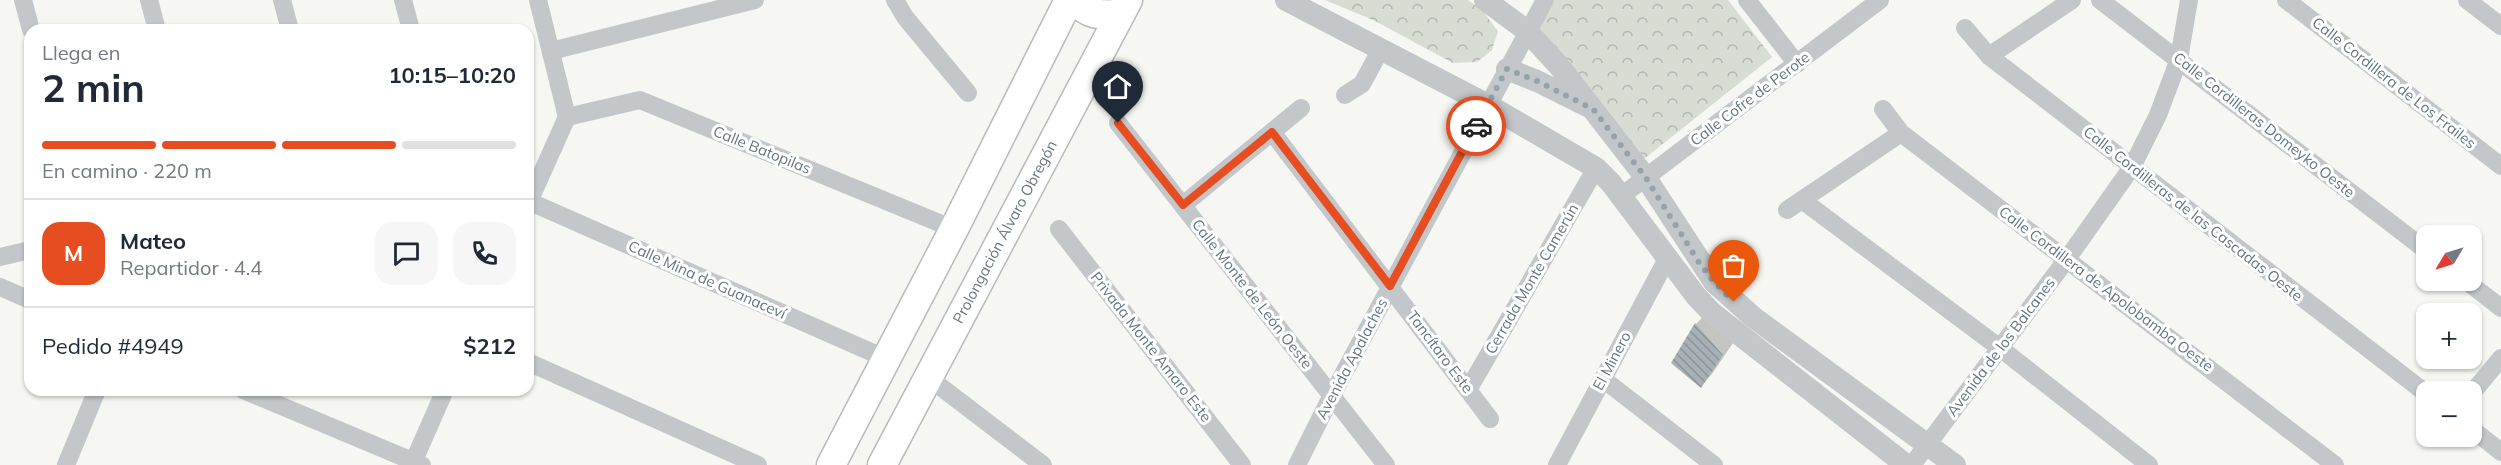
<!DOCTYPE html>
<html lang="es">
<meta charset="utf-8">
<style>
:root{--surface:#fff;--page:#f6f6f7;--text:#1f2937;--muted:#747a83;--line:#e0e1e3;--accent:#e64e21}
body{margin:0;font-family:Mulish,sans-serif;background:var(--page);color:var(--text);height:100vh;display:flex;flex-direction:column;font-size:22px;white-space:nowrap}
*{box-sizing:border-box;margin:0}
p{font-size:20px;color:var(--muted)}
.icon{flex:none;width:33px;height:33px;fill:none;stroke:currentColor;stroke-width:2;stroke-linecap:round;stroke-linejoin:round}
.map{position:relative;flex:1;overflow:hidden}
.details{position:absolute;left:24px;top:24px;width:510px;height:372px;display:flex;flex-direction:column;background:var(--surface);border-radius:18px;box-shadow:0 2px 4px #0004}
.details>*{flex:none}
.needle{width:39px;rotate:232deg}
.buttons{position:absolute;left:2416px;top:225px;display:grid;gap:12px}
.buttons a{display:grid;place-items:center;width:66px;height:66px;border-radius:12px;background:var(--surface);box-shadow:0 2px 4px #0004;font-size:30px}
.pin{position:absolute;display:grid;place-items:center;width:51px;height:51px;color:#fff;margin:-62px -26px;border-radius:50% 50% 50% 0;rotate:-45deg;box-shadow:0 0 6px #0007}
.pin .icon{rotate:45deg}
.courier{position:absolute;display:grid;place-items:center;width:60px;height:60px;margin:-30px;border:4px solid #e64e21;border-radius:50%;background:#fff;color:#222;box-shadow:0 2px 8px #0007}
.headline em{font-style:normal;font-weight:700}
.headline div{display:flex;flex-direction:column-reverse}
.headline{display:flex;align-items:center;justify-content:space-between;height:102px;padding:0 18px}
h1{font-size:39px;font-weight:700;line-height:45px}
.bar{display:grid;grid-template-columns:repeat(4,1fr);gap:9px 6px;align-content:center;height:72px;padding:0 18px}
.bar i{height:8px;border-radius:4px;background:var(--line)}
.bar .current{background:var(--accent)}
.bar p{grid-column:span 4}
.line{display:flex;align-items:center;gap:15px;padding:0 18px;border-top:2px solid var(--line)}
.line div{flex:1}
.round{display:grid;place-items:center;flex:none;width:63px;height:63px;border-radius:18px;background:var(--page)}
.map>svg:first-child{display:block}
.forest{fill:url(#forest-crowns)}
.shadow{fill:#0003}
.building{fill:url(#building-back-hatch)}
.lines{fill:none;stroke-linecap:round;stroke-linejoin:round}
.primary-casing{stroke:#b6babe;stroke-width:31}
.minor{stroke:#c3c7ca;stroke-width:18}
.tertiary{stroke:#c3c7ca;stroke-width:22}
.primary{stroke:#fff;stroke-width:28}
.done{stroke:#97a3aa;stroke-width:6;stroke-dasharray:0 10.8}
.route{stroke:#e64e21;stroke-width:8}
.labels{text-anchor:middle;stroke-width:6;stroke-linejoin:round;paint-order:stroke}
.street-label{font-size:15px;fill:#647684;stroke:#fff}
</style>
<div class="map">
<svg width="2501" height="465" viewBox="0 0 2501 465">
<defs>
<pattern id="forest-crowns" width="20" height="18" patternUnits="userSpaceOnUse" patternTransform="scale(1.5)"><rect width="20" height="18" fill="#d7ddd3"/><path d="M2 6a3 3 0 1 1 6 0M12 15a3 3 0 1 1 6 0" fill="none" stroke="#b2b8b1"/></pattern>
<pattern id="building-back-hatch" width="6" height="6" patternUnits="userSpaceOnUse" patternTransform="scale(1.5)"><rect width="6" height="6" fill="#a7b0b5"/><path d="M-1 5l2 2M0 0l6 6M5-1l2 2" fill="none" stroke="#8c9499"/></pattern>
</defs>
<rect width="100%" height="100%" fill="#f6f6f2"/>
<g class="forest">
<polygon points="1325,0 1468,0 1482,10 1498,31 1492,50 1477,62 1453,63 1373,20"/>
<polygon points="1552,0 1728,0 1772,57 1644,159 1535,27"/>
</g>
<polygon class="shadow" points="1707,313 1733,343 1712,374 1701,386 1673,363 1696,324"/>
<polygon class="building" points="1695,323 1723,355 1701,388 1671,363"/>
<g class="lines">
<g class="primary-casing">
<g id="primary">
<path d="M1076 0C1087 16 1101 15 1119 14"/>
<polyline points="831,465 954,229 1069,0"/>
<polyline points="882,465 1128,0"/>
</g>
</g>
<g class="minor">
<polyline points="23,0 31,30"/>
<polyline points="149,0 157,30"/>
<polyline points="282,0 290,30"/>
<polyline points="403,0 411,30"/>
<polyline points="538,0 567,117"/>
<polyline points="895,0 905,17 968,93"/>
<polyline points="1747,0 1797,64"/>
<polyline points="2100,0 2427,251"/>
<polyline points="2286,0 2501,166"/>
<polyline points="2467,0 2501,26"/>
<polyline points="1965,28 1989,56 2427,394"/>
<polyline points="551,51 755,0"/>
<polyline points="1989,56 2072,0"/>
<polyline points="1345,95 1362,84 1381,49"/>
<polyline points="1883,109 1901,133 2335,465"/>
<polyline points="567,117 640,100 954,229"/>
<polyline points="1118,123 1386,465"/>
<polyline points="1272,132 1490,419"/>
<polyline points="1620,197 1880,0"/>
<polyline points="1802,200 2000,348 2149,465"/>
<polyline points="528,201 887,359"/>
<polyline points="528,204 567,117"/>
<polyline points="1183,205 1301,108"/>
<polyline points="1787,210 1901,133"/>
<polyline points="1059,229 1242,465"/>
<polyline points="0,257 30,250"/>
<polyline points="2465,280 2501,308"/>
<polyline points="0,287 30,300"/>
<polyline points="528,362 758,465"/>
<polyline points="929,378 1043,465"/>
<polyline points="1603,379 1714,465"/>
<polyline points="243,390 422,465"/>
<polyline points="1468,390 1596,168"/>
<polyline points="2472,393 2501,358"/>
<polyline points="2472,429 2501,452"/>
<polyline points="66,465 97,390"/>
<polyline points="412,465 445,390"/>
<polyline points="1297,465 1332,395 1545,0"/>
<polyline points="1557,465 1668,257"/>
<polyline points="1912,465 2067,259 2132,167 2158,115 2179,59 2189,0"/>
</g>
<g class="tertiary">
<polyline points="1286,0 1488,105 1596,168 1611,183 1696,296 1712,313 1906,465"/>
<polyline points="1485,0 1527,31 1560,67 1646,178 1714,282 1753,317 1955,465"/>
<polyline points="1507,69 1537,81 1587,106"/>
</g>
<use href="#primary" class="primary"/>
</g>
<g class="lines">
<polyline class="done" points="1476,126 1507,69 1537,81 1593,109 1646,178 1700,264 1714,282 1734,302"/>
<polyline class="route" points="1118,123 1183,205 1272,132 1390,286 1476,126"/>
</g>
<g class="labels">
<g class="street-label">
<text transform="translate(2394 83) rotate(38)" y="5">Calle Cordillera de Los Frailes</text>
<text transform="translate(1750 99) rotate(-37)" y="5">Calle Cofre de Perote</text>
<text transform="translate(2264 125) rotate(38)" y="5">Calle Cordilleras Domeyko Oeste</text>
<text transform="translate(762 150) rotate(22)" y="5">Calle Batopilas</text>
<text transform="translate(2193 214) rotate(38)" y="5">Calle Cordilleras de las Cascadas Oeste</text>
<text transform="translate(1005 232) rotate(-62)" y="5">Prolongación Álvaro Obregón</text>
<text transform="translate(1532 279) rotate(-60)" y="5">Cerrada Monte Camerún</text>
<text transform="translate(707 280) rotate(24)" y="5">Calle Mina de Guanaceví</text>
<text transform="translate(2106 289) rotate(37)" y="5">Calle Cordillera de Apolobamba Oeste</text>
<text transform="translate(1252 294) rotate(52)" y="5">Calle Monte de León Oeste</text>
<text transform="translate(1151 347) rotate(52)" y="5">Privada Monte Amaro Este</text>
<text transform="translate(2001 347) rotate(-53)" y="5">Avenida de los Balcanes</text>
<text transform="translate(1440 352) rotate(53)" y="5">Tancítaro Este</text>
<text transform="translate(1352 359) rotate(-62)" y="5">Avenida Apalaches</text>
<text transform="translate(1612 361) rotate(-62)" y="5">El Minero</text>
</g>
</g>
</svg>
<div class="buttons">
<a><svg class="needle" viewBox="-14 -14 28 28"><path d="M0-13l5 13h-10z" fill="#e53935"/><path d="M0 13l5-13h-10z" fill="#747a83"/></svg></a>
<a>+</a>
<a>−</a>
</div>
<div class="pin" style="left:1734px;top:302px;background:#ea580c"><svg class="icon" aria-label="bag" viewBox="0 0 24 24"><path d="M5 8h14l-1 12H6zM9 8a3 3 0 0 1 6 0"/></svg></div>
<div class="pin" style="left:1118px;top:123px;background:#1f2937"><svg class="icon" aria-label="home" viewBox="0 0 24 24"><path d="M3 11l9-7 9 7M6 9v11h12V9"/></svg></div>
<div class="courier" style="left:1476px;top:126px"><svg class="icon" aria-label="car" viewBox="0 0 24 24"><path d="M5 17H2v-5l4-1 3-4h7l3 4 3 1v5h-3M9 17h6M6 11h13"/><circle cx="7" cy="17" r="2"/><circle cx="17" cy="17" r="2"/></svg></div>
<section class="details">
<div class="headline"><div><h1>2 min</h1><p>Llega en</p></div><em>10:15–10:20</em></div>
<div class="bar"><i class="current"></i><i class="current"></i><i class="current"></i><i></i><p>En camino · 220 m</p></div>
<div class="line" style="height:108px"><b class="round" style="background:var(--accent);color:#fff">M</b><div><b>Mateo</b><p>Repartidor · 4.4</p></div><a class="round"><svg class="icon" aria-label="chat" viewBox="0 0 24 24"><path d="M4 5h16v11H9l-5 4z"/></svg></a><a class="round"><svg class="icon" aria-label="phone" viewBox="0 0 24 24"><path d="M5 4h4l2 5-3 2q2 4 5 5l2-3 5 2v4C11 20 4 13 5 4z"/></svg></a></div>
<div class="line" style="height:78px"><div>Pedido #4949</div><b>$212</b></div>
</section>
</div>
